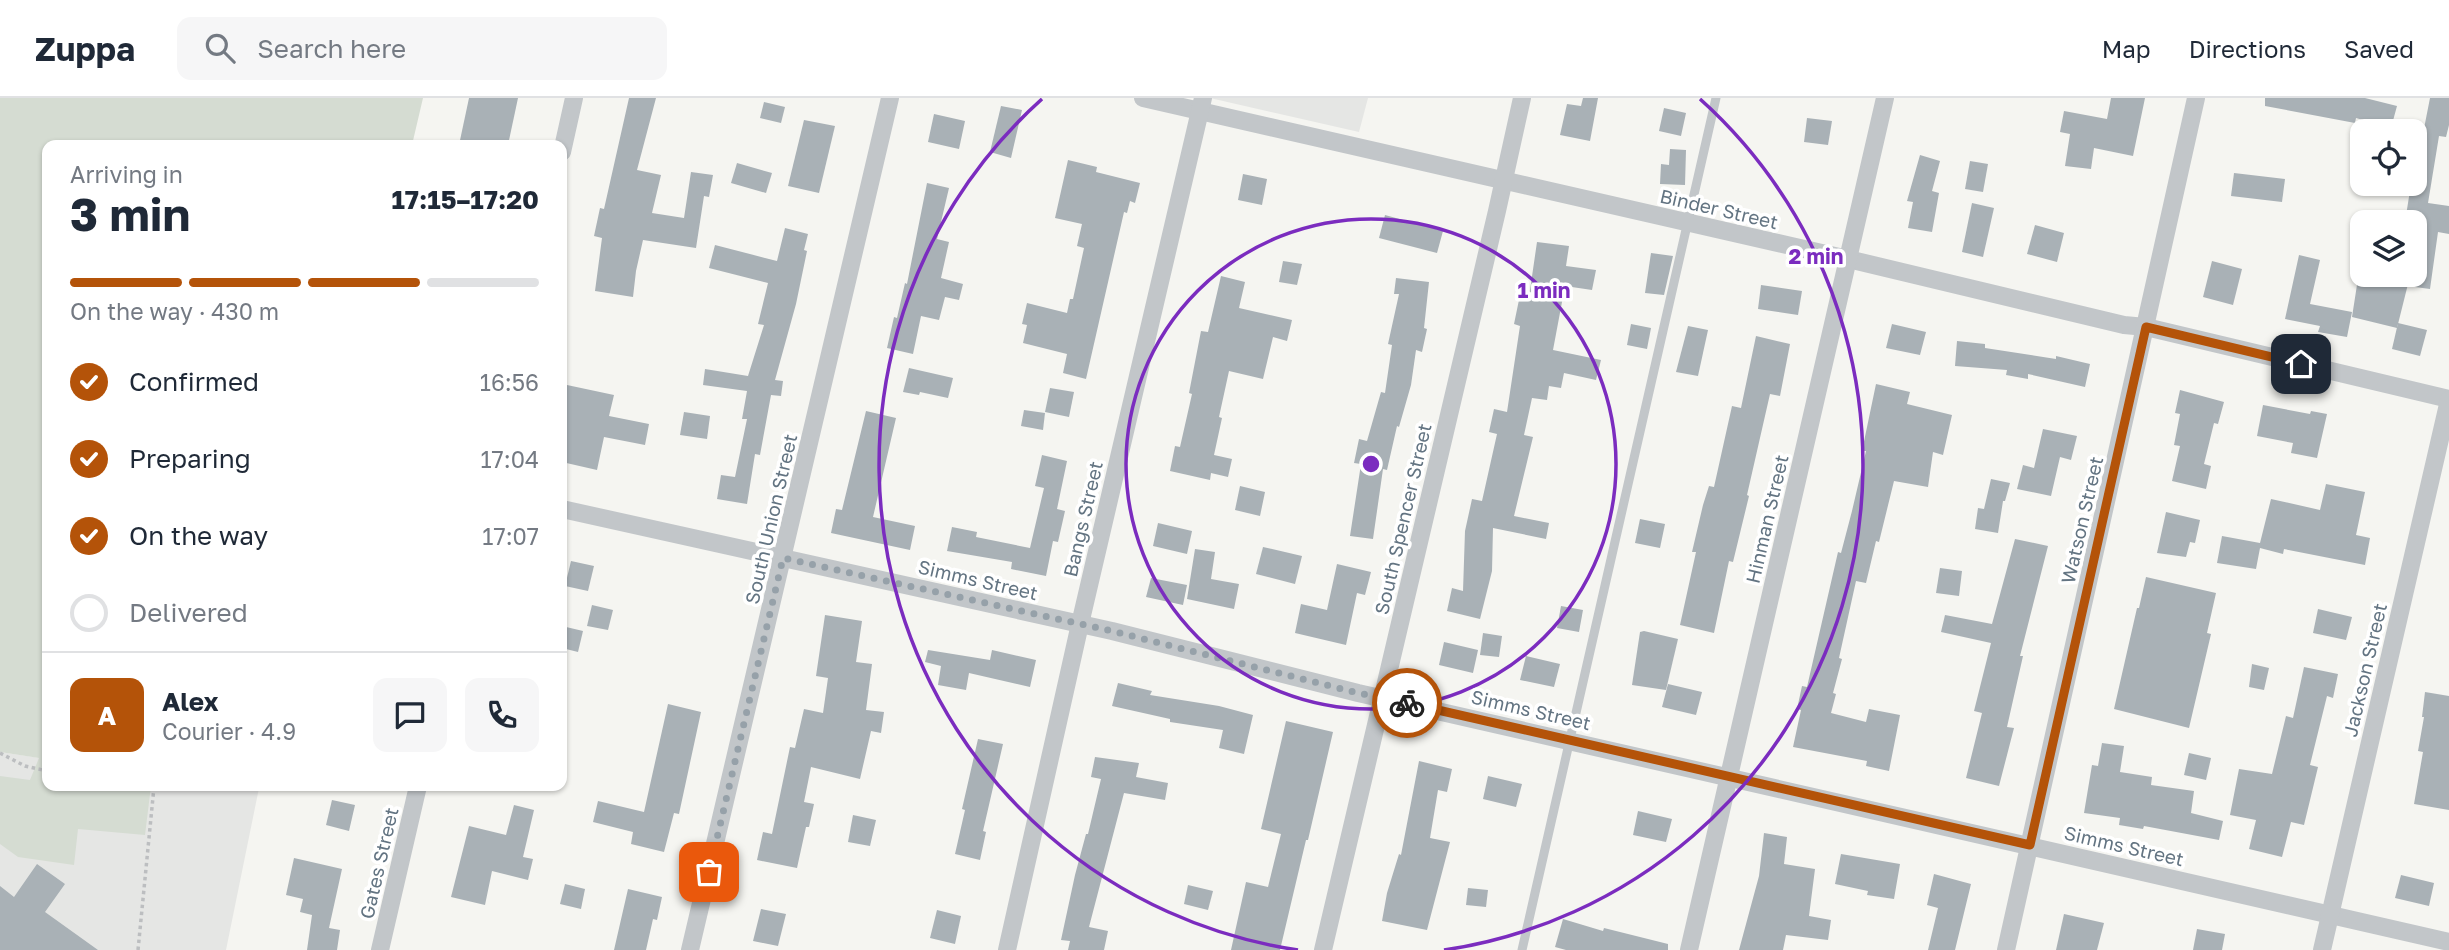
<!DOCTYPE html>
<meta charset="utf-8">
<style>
:root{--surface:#fff;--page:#f6f6f7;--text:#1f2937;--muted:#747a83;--line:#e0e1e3;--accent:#b45309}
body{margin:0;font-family:"Golos Text",sans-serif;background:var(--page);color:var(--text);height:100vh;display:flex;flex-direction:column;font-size:26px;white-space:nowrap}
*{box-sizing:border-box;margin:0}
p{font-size:23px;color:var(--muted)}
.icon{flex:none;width:38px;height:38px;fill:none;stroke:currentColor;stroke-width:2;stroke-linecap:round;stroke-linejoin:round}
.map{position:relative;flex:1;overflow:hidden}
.details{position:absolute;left:42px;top:42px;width:525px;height:651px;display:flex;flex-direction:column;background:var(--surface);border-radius:14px;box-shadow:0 2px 5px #0004}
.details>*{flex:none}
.buttons{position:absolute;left:2350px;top:21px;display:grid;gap:14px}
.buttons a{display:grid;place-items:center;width:77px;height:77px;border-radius:14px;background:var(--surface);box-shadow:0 2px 5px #0004;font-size:35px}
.pin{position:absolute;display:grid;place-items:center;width:60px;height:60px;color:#fff;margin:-30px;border-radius:14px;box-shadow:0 4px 10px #0006}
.courier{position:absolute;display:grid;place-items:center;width:70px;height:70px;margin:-35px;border:5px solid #b45309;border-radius:50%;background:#fff;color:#222;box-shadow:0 2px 9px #0007}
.head em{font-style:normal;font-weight:700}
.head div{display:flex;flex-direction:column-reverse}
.head{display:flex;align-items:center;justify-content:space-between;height:119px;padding:0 28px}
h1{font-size:46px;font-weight:700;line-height:52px}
.bar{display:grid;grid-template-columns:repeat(4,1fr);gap:10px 7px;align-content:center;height:84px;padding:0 28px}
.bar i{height:9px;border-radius:5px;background:var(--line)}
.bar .active{background:var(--accent)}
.bar p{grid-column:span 4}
.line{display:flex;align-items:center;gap:18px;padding:0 28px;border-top:2px solid var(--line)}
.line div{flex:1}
.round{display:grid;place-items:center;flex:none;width:74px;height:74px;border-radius:14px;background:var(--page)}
ol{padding:0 28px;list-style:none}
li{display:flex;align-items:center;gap:21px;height:77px}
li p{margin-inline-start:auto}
li .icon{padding:7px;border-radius:50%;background:var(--accent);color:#fff;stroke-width:4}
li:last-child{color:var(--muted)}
li i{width:38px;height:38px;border:4px solid var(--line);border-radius:50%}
header{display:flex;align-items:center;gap:42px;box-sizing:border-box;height:98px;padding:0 35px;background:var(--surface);border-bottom:2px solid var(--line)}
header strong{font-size:33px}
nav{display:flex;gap:38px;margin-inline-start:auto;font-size:24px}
.search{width:490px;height:63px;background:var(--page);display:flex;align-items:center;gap:18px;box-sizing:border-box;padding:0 24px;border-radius:14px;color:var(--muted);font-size:26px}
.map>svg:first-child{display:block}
.built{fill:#e5e6e4}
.green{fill:#d5dcd2}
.building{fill:#a9b1b6}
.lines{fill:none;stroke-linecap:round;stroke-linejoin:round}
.path{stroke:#bcbec0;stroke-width:3.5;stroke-dasharray:3.5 3.5;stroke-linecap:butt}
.lane{stroke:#c2c6c9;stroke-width:9}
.street{stroke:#c2c6c9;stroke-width:18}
.done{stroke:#96a1a9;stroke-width:7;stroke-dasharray:0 12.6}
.route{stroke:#b45309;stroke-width:9}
.ring{fill:none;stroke:#7b2cbf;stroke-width:3.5}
.labels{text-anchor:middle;stroke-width:7;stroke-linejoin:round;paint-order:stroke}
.street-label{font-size:19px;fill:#637482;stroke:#fff}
.centre{fill:#7b2cbf;stroke:#fff;stroke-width:3.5}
.ring-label{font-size:21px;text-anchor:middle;font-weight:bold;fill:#7b2cbf;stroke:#fff;stroke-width:7;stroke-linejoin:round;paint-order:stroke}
</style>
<header>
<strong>Zuppa</strong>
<div class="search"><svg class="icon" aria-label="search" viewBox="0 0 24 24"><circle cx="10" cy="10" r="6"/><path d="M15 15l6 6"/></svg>Search here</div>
<nav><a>Map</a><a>Directions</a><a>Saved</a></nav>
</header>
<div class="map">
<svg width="2449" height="852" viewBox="0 0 2449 852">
<rect width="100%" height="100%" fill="#f5f5f1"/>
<g class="built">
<polygon points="1210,0 1368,0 1359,34"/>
<polygon points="0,654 47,661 47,688 241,688 259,690 226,852 0,852"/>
</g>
<polygon class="green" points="0,0 423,0 412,47 47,47 47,688 151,688 145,737 78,731 74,767 18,759 0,746 0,678 30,682 39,660 0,654"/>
<g class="building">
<polygon points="469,0 518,0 508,47 459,47"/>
<polygon points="629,0 656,0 637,72 661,77 652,115 684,120 691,74 713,77 709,99 704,98 696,150 643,142 636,173 633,199 595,193 602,140 594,138 600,110 604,111"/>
<polygon points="1583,0 1598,0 1590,43 1560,37 1567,6 1581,8"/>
<polygon points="2111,0 2145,0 2133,58 2094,50 2091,71 2065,68 2070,36 2060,34 2064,13 2107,21"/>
<polygon points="2265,0 2365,0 2397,8 2391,30 2356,20 2355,25 2265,8"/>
<polygon points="2430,0 2449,0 2449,27 2446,39 2439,38 2428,105 2449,108 2449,136 2438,134 2430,191 2415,189 2415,124 2405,124 2411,86 2415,86 2415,65 2417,66"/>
<polygon points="764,4 785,9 781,25 760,20"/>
<polygon points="1001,8 1022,12 1011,60 990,54"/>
<polygon points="1664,10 1686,15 1681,38 1659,33"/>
<polygon points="934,16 965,23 959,51 928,44"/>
<polygon points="1807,20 1832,23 1828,47 1804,44"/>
<polygon points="804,22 835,28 819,95 788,88"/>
<polygon points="1670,51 1686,52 1685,87 1660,86 1661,66 1669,67"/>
<polygon points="1920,57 1940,63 1932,93 1939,95 1932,134 1908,130 1913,104 1907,103"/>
<polygon points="1068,62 1097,69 1096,74 1140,85 1135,105 1130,103 1127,115 1124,114 1086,281 1063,275 1067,256 1023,245 1027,227 1022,226 1027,205 1067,215 1070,201 1073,201 1084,150 1077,148 1082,126 1055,120"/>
<polygon points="1970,63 1988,66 1983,94 1965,91"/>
<polygon points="737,65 772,75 766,95 731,85"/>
<polygon points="2234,75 2285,81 2282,104 2231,98"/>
<polygon points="1243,76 1267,81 1262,107 1238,102"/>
<polygon points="927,85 949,90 937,141 949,144 941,180 963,186 959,202 945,199 939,222 921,218 913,256 887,250 894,219 897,220 905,185 907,186"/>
<polygon points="1972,105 1994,110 1983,159 1962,154"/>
<polygon points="1385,117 1443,133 1437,155 1379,140"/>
<polygon points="2035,127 2064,135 2057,164 2027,156"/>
<polygon points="785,130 808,136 804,152 807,153 796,206 775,282 783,283 781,298 771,297 760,357 755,356 747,406 717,401 721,377 735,379 747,321 742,321 747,293 703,287 705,271 748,278 764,227 758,226 768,185 709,170 715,147 777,163"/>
<polygon points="1537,144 1569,148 1566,168 1596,172 1592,192 1565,188 1553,252 1601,262 1596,282 1564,275 1561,290 1549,288 1547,302 1532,300 1524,337 1533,339 1514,418 1549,425 1546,441 1493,430 1492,473 1480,521 1447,513 1452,490 1463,493 1465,433 1472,401 1482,403 1497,336 1489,334 1494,311 1507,314 1520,228 1514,226 1520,197 1529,199"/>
<polygon points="1651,155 1673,158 1664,197 1645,195"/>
<polygon points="2299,157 2320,162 2310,206 2352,214 2347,239 2318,234 2320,228 2285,221"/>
<polygon points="1283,163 1302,166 1297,187 1279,184"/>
<polygon points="2212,163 2242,171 2233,207 2203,199"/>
<polygon points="2359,174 2362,177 2409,182 2397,230 2352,219"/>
<polygon points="1221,178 1245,184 1239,210 1292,222 1287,243 1273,239 1263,281 1229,273 1219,319 1222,320 1214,357 1232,361 1228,379 1211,375 1210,382 1170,373 1175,348 1180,349 1192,296 1189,295 1201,233 1208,234"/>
<polygon points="1396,180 1429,184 1424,230 1427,231 1422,254 1416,252 1411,287 1399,329 1397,328 1387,372 1383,371 1373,441 1350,438 1361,366 1354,365 1359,341 1367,343 1381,294 1385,295 1392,247 1388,246 1399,196 1394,196"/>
<polygon points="1761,187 1802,193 1798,217 1758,211"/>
<polygon points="2398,225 2427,232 2420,258 2392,251"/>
<polygon points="1631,226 1651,230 1647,251 1627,247"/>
<polygon points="1892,226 1926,234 1920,257 1886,250"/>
<polygon points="1688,228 1708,232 1698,278 1676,274"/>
<polygon points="1756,238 1790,246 1780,298 1770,296 1747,397 1749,398 1733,464 1729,463 1714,535 1680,527 1696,454 1692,454 1703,407 1709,388 1714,389 1732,308 1741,310"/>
<polygon points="1957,243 1985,246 1985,250 2056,261 2056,258 2090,266 2085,289 2028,276 2028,281 2006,277 2007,272 1955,268"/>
<polygon points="909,270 953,280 948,300 920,294 919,297 903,294"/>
<polygon points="1876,286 1910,294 1907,306 1952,317 1943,357 1933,354 1928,389 1894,383 1879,444 1876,443 1866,485 1856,483 1839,560 1842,561 1833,595 1836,596 1831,615 1866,624 1869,611 1900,617 1889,673 1866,668 1867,663 1793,649 1801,612 1797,611 1802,588 1807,589 1838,454 1841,455 1852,413 1866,353 1862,353"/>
<polygon points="567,287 614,297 609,318 649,326 645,347 604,339 597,372 562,364 562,309"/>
<polygon points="1050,290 1074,294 1069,319 1045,314"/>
<polygon points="2180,292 2224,304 2218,326 2214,325 2204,366 2211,368 2206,391 2172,383 2180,348 2174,347 2180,316 2175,315"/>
<polygon points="2263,307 2310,316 2311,313 2327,316 2317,360 2291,355 2293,345 2257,338"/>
<polygon points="1024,312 1045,315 1043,332 1021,328"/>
<polygon points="866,313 896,320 873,419 915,428 910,452 831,435 836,411 842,412"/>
<polygon points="684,314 710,318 707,341 680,337"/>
<polygon points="2043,331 2077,338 2071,362 2060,359 2051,398 2017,391 2023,367 2034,370"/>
<polygon points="1042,357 1067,363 1057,411 1065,413 1058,444 1053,443 1046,478 1011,471 1012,464 947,453 952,429 977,434 976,439 1030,450 1044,390 1035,388"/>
<polygon points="1991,381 2010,385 2005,403 2003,403 1998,435 1975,431 1978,410 1984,411"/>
<polygon points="2326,386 2365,394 2356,437 2370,440 2365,467 2284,451 2283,456 2260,450 2256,471 2217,465 2222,438 2260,445 2271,401 2320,412"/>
<polygon points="1240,388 1265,394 1260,418 1235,412"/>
<polygon points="2166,414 2200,422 2195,445 2190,444 2186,459 2157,455"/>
<polygon points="1640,421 1665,426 1660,450 1635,445"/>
<polygon points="1158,425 1192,433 1187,456 1153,448"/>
<polygon points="2015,441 2048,448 2020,558 2023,558 2007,629 2014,630 1999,688 1966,680 1982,615 1974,613 1991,545 1941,534 1945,517 1992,526"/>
<polygon points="1263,449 1302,458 1295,486 1256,476"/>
<polygon points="1195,451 1215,454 1211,481 1239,486 1234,511 1187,501"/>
<polygon points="571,463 594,468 588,493 565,488"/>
<polygon points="1337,466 1371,474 1365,497 1357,495 1346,547 1295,535 1301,506 1327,512"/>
<polygon points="1940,470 1962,473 1959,498 1936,495"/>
<polygon points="2146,479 2216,495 2207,535 2211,536 2189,630 2114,611 2137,510 2139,510"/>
<polygon points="1151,480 1187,487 1183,507 1146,499"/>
<polygon points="592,507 613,512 608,532 587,528"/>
<polygon points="1561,508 1583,512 1579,534 1557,530"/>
<polygon points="2318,511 2352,519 2346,542 2313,535"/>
<polygon points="825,517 862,523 856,564 872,566 866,612 884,614 881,635 871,633 860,681 811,669 804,704 814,706 809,729 806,729 797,770 757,762 763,734 772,736 790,649 795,650 804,611 823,615 828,580 816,578"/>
<polygon points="562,528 583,533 578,554 562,550"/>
<polygon points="1644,533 1678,541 1666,592 1632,587 1640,534"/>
<polygon points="1483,535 1502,538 1499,559 1480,557"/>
<polygon points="1444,544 1478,552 1473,575 1439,567"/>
<polygon points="928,552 990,562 992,552 1036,562 1030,589 969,575 966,592 938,587 941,568 925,564"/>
<polygon points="1526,558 1560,566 1554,589 1520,582"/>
<polygon points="2252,566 2269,570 2264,592 2249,589"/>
<polygon points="2304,569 2338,576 2333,600 2327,598 2310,667 2318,669 2304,727 2291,724 2282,759 2249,751 2256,722 2230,717 2239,671 2272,676 2286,618 2293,620"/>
<polygon points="1118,585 1152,593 1150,597 1219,608 1253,617 1244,656 1219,650 1223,632 1170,624 1170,621 1112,608"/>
<polygon points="1668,586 1702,594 1696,617 1662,609"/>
<polygon points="2425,594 2449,598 2449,712 2414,706 2423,654 2418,653 2424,619 2422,619"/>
<polygon points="668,606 701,614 679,716 674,715 664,754 631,746 633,734 593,724 598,703 644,714"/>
<polygon points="1286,623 1333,634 1308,742 1306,742 1280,852 1231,852 1246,784 1268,789 1281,736 1261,731"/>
<polygon points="978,641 1003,646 983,733 986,734 980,762 955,756 965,712 962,711"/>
<polygon points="2102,645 2124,648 2120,674 2152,679 2151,687 2194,693 2191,715 2223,723 2219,742 2144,728 2143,731 2119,727 2120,720 2084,715 2092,667 2098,668"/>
<polygon points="2189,655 2211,660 2206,682 2184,677"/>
<polygon points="1095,659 1139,665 1136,679 1168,685 1165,702 1124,695 1089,829 1108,833 1104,852 1068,852 1070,843 1061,842 1075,777 1086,736 1088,736 1101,681 1091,679"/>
<polygon points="1419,663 1452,671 1447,694 1438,692 1430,740 1450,744 1427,832 1382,823 1387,795 1399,756 1401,757"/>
<polygon points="1488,678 1522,686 1516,709 1483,701"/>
<polygon points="332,702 355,707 349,733 326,727"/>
<polygon points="514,707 534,712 523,759 533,761 528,782 492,773 485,807 451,799 469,728 506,737"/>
<polygon points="1638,713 1672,721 1666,744 1633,737"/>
<polygon points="853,717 876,722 870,748 848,744"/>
<polygon points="1764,735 1787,739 1784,766 1815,771 1809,818 1831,822 1828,842 1786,837 1783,852 1739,852 1759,778"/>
<polygon points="1841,756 1900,766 1894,801 1867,797 1868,793 1835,786"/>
<polygon points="294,760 342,771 329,830 340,832 337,852 307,852 312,817 300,814 303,801 286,797"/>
<polygon points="37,766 65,786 45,814 98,852 0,852 0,788 14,799"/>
<polygon points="1934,776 1971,786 1955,852 1928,852 1938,810 1927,807"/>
<polygon points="2401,777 2434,785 2429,808 2395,800"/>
<polygon points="565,786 585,791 581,811 560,806"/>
<polygon points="1188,787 1213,793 1208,812 1184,806"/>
<polygon points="1468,790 1488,792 1486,809 1466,807"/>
<polygon points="628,791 662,799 657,822 653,821 646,852 614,852"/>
<polygon points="761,811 786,816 778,848 753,843"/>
<polygon points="937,812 961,818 955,846 930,840"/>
<polygon points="2064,816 2104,825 2097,852 2056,852"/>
<polygon points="1563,821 1603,833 1604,830 1668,846 1668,852 1566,852 1555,849"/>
<polygon points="2197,831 2225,836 2222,852 2193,852"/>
</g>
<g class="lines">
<g class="path">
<polyline points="0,655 25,668 47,673"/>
<polyline points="138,852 154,689 142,688"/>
</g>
<polyline class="lane" points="1522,852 1716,0"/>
<g class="street">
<polyline points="1143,0 1848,161 2124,227 2146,229 2449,301"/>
<polyline points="562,54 574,0"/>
<polyline points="562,411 1112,533 1358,595 2449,844"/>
<polyline points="380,852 418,688"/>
<polyline points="690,852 890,0"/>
<polyline points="1007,852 1080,526 1203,0"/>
<polyline points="1323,852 1497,113 1522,0"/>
<polyline points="1689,852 1885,0"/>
<polyline points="2006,852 2196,0"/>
<polyline points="2322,852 2449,302"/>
</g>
</g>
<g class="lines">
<polyline class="done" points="709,774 783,460 1112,533 1358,595 1407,605"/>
<polyline class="route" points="1407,605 2030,747 2146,229 2301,266"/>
</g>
<g class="ring">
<circle cx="1371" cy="366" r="245"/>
<path d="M1298 852A491 491 0 0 1 1042 1M1700 1A491 491 0 0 1 1444 852"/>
</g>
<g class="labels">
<g class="street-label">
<text transform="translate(1719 111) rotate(13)" y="7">Binder Street</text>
<text transform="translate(771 421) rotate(-77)" y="7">South Union Street</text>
<text transform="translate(1083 421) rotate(-77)" y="7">Bangs Street</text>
<text transform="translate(1403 421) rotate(-77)" y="7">South Spencer Street</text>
<text transform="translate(1767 421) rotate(-77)" y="7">Hinman Street</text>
<text transform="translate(2082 422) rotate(-77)" y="7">Watson Street</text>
<text transform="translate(978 482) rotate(13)" y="7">Simms Street</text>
<text transform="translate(2365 572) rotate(-77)" y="7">Jackson Street</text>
<text transform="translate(1531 612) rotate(13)" y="7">Simms Street</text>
<text transform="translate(2124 748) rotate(13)" y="7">Simms Street</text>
<text transform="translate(379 765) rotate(-77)" y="7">Gates Street</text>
</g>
</g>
<circle cx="1371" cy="366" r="10" class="centre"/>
<g class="ring-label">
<text x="1816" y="166">2 min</text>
<text x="1544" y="200">1 min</text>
</g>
</svg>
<div class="buttons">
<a><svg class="icon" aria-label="locate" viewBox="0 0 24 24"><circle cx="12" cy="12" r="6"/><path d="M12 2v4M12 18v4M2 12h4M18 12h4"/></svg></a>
<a><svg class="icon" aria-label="layers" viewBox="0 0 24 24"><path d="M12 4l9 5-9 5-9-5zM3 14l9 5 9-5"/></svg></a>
</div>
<div class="pin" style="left:709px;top:774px;background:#ea580c"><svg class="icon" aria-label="bag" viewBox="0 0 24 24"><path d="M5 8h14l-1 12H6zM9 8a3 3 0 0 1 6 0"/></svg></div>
<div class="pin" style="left:2301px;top:266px;background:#1f2937"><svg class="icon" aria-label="home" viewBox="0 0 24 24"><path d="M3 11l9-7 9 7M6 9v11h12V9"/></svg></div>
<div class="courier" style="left:1407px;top:605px"><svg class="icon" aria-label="bike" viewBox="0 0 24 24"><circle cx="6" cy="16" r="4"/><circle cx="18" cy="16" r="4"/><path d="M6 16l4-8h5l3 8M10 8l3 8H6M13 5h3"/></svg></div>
<section class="details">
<div class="head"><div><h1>3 min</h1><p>Arriving in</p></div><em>17:15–17:20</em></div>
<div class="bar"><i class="active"></i><i class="active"></i><i class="active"></i><i></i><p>On the way · 430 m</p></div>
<ol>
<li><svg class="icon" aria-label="check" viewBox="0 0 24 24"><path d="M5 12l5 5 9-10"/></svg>Confirmed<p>16:56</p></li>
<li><svg class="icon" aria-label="check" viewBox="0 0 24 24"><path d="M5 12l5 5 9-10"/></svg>Preparing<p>17:04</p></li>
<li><svg class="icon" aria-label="check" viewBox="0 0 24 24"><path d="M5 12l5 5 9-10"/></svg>On the way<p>17:07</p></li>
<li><i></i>Delivered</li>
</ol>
<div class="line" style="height:126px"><b class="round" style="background:var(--accent);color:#fff">A</b><div><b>Alex</b><p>Courier · 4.9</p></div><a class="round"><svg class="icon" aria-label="chat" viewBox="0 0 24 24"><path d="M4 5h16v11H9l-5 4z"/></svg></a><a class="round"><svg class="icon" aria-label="phone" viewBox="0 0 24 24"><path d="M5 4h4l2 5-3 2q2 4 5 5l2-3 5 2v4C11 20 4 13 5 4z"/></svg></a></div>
</section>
</div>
